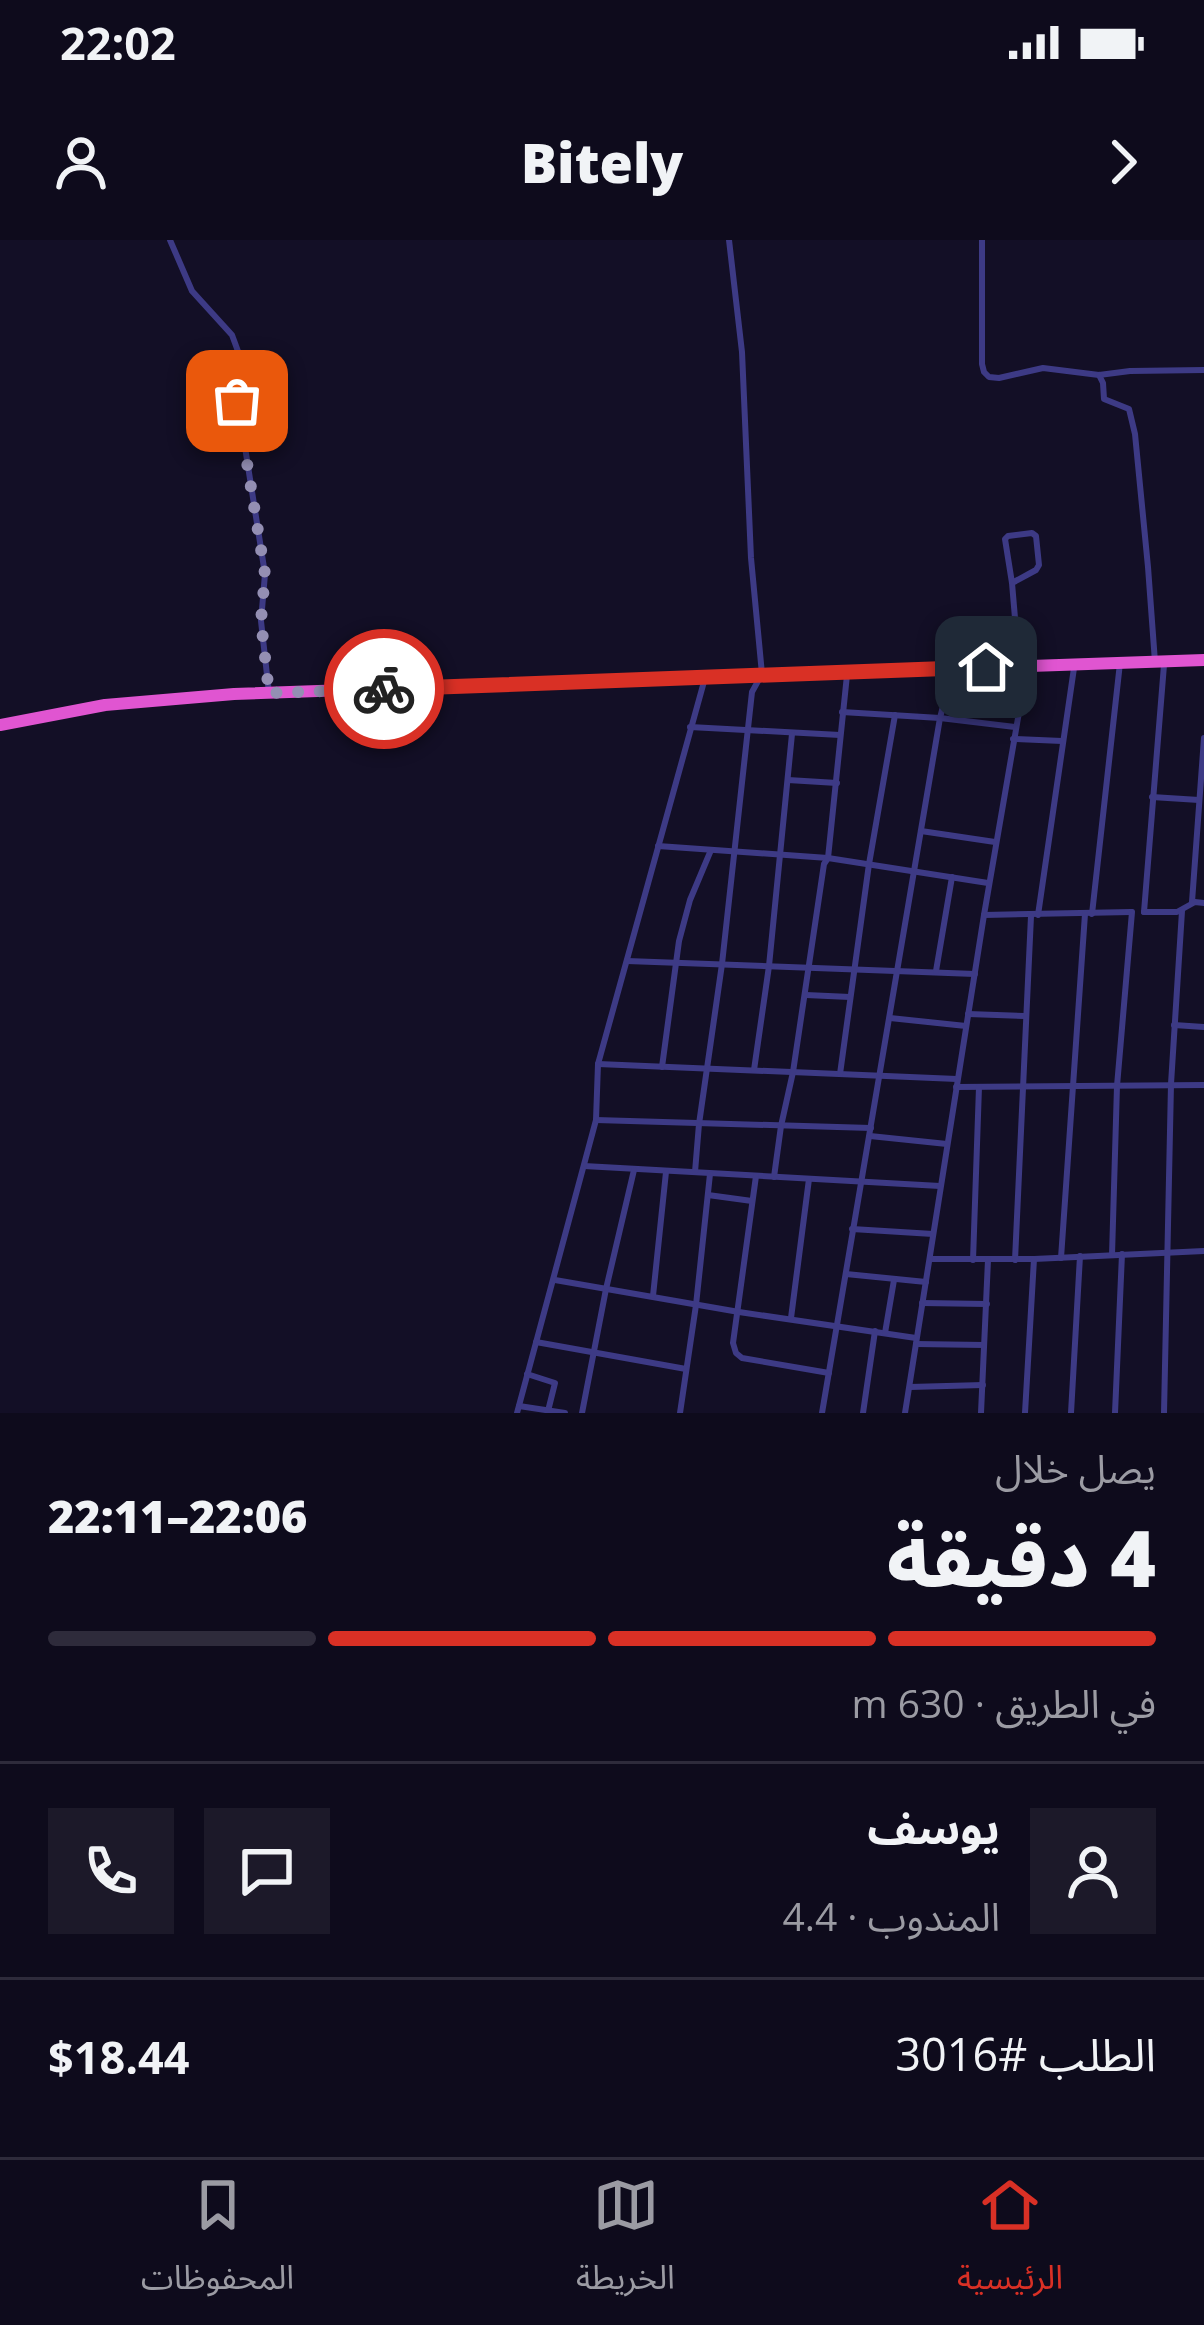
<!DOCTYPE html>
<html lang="ar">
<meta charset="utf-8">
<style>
:root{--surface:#0e0b1c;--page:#1c1929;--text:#f1f3f6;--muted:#9b9ba3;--line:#2e2b3b;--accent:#d93025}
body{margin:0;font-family:"Open Sans","Noto Sans Arabic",sans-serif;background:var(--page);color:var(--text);direction:rtl;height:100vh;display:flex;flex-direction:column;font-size:45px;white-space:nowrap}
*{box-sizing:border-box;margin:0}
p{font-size:39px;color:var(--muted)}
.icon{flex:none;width:66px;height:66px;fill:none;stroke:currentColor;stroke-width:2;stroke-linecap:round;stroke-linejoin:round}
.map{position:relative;height:1173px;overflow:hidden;direction:ltr}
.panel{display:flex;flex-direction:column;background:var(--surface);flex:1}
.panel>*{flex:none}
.pin{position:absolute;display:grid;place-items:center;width:102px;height:102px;color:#fff;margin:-51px;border-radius:24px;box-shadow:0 6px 18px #0006}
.courier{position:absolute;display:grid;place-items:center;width:120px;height:120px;margin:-60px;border:9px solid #d93025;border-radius:50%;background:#fff;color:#222;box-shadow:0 3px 15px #0007}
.overview em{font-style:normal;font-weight:800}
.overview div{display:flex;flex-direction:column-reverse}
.overview{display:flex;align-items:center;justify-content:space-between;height:204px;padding:0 48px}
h1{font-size:78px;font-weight:800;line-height:90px}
.bar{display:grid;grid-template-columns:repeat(4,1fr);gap:18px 12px;align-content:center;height:144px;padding:0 48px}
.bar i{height:15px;border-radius:9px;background:var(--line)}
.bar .current{background:var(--accent)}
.bar p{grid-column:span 4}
.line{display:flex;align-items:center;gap:30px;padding:0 48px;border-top:3px solid var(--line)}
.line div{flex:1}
.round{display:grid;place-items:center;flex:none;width:126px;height:126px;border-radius:0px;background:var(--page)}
.status{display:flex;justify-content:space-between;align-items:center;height:84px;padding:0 60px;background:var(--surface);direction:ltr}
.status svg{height:33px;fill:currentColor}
header{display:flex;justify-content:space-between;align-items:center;height:156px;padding:0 48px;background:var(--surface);font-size:54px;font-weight:800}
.tab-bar{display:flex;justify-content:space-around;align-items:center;height:168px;border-top:3px solid var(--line);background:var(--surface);font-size:33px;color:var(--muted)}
.tab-bar a{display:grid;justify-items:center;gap:6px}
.tab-bar .current{color:var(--accent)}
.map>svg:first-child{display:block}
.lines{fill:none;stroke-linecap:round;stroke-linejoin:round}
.minor{stroke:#3d3a85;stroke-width:6}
.trunk{stroke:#e055d1;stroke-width:12}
.done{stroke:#948fb3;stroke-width:12;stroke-dasharray:0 21.6}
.route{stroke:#d93025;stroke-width:15}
</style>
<div class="status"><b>22:02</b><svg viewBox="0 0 49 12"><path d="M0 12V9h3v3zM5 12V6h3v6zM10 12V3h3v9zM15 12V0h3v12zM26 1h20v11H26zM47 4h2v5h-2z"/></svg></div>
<header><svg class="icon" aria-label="forward" viewBox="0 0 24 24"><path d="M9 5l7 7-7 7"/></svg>Bitely<svg class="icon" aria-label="person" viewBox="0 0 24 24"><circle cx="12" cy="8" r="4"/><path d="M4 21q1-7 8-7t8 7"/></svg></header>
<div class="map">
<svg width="1204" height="1173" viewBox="0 0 1204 1173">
<rect width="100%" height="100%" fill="#130f26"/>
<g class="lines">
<g class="minor">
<polyline points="170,0 192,51 232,95 239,114 236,150 265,334 261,381 269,453"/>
<polyline points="982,0 982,124 984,132 989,137 999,138 1043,128 1099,135 1130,131 1204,130"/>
<polyline points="1099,135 1103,143 1104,159 1129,169 1135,194 1148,327 1155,422"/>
<polyline points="1012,343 1036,330 1039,325 1036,296 1032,293 1008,296 1005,299 1012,343 1019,425"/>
<polyline points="842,472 940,478 1015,487"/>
<polyline points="690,487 840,495"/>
<polyline points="1013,499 1062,501"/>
<polyline points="788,540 837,543"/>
<polyline points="1152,557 1199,560"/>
<polyline points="921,591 995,602"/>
<polyline points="658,606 828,618 988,643"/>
<polyline points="1192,662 1204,498"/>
<polyline points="1144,672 1164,425"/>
<polyline points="1144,672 1177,672 1195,662 1204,663"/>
<polyline points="1092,674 1120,423"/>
<polyline points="984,675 1131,672"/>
<polyline points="1038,675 1074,428"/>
<polyline points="627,721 975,734"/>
<polyline points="936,731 952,637"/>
<polyline points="806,755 850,757"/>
<polyline points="968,774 1024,776"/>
<polyline points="890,778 966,786"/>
<polyline points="1174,785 1204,787"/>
<polyline points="598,824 957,839"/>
<polyline points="662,827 679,701 690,660 711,610"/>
<polyline points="754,830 769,726 792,494"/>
<polyline points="840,834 869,624 895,475"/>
<polyline points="956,847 1204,845"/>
<polyline points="596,880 871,888"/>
<polyline points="870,896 947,904"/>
<polyline points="584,926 940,946"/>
<polyline points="695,932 699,884 722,724 752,452 762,434 751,318 742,112 729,0"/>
<polyline points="756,936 733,1103 736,1113 742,1118 829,1133"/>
<polyline points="774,937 781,886 793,832 824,624 828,618 847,435"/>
<polyline points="708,955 752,961"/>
<polyline points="852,989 933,994"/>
<polyline points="1112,1015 1117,846 1132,672"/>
<polyline points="1061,1018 1085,674"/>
<polyline points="930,1019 1034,1019 1204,1011"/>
<polyline points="973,1020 979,847"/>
<polyline points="1015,1020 1031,676"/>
<polyline points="846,1034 926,1042"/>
<polyline points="555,1040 739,1072 916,1098"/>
<polyline points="653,1056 666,932"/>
<polyline points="922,1063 987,1064"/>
<polyline points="791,1078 809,939"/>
<polyline points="885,1093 894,1040"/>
<polyline points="536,1102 686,1129"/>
<polyline points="916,1104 984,1105"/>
<polyline points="527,1134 555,1143 548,1171"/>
<polyline points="910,1147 983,1145"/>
<polyline points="519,1166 565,1173"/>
<polyline points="517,1173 596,880 598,824 705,438"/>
<polyline points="582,1173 606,1049 634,930"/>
<polyline points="680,1173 696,1065 710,934"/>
<polyline points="822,1173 940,478 952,431"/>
<polyline points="863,1173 875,1091"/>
<polyline points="905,1173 984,675 1027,426"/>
<polyline points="981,1173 988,1020"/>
<polyline points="1025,1173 1034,1019"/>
<polyline points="1071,1173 1080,1016"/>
<polyline points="1115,1173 1122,1014"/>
<polyline points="1164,1173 1171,844 1182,671"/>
</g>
<polyline class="trunk" points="0,485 105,465 234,454 1204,420"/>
</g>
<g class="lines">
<polyline class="done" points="237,161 265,334 261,381 269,453 384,449"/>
<polyline class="route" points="384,449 986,427"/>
</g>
</svg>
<div class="pin" style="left:237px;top:161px;background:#ea580c"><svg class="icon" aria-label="bag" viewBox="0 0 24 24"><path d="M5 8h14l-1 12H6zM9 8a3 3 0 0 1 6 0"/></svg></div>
<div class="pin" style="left:986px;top:427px;background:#1f2937"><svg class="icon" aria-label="home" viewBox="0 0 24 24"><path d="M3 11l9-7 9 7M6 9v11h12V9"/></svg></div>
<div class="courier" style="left:384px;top:449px"><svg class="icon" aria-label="bike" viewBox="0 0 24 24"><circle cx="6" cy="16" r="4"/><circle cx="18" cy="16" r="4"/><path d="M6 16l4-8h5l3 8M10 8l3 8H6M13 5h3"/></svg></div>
</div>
<section class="panel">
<div class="overview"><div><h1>4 دقيقة</h1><p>يصل خلال</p></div><em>22:06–22:11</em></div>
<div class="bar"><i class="current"></i><i class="current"></i><i class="current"></i><i></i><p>في الطريق · 630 m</p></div>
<div class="line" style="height:216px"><a class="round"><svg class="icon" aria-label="person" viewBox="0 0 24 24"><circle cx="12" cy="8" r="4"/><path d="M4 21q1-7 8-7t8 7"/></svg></a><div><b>يوسف</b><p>المندوب · 4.4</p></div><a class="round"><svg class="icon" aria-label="chat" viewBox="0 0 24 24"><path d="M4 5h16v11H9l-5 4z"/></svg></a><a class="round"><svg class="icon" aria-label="phone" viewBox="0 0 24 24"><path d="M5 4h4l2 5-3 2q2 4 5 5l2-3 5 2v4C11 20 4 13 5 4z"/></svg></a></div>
<div class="line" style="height:156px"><div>الطلب #3016</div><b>$18.44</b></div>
</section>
<nav class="tab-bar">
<a class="current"><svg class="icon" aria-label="home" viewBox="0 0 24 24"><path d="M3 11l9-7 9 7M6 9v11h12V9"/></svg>الرئيسية</a>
<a><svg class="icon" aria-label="map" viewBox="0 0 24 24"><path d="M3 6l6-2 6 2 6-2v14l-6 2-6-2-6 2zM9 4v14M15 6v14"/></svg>الخريطة</a>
<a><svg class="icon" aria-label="saved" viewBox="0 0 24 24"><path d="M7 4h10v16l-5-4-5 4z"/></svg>المحفوظات</a>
</nav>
